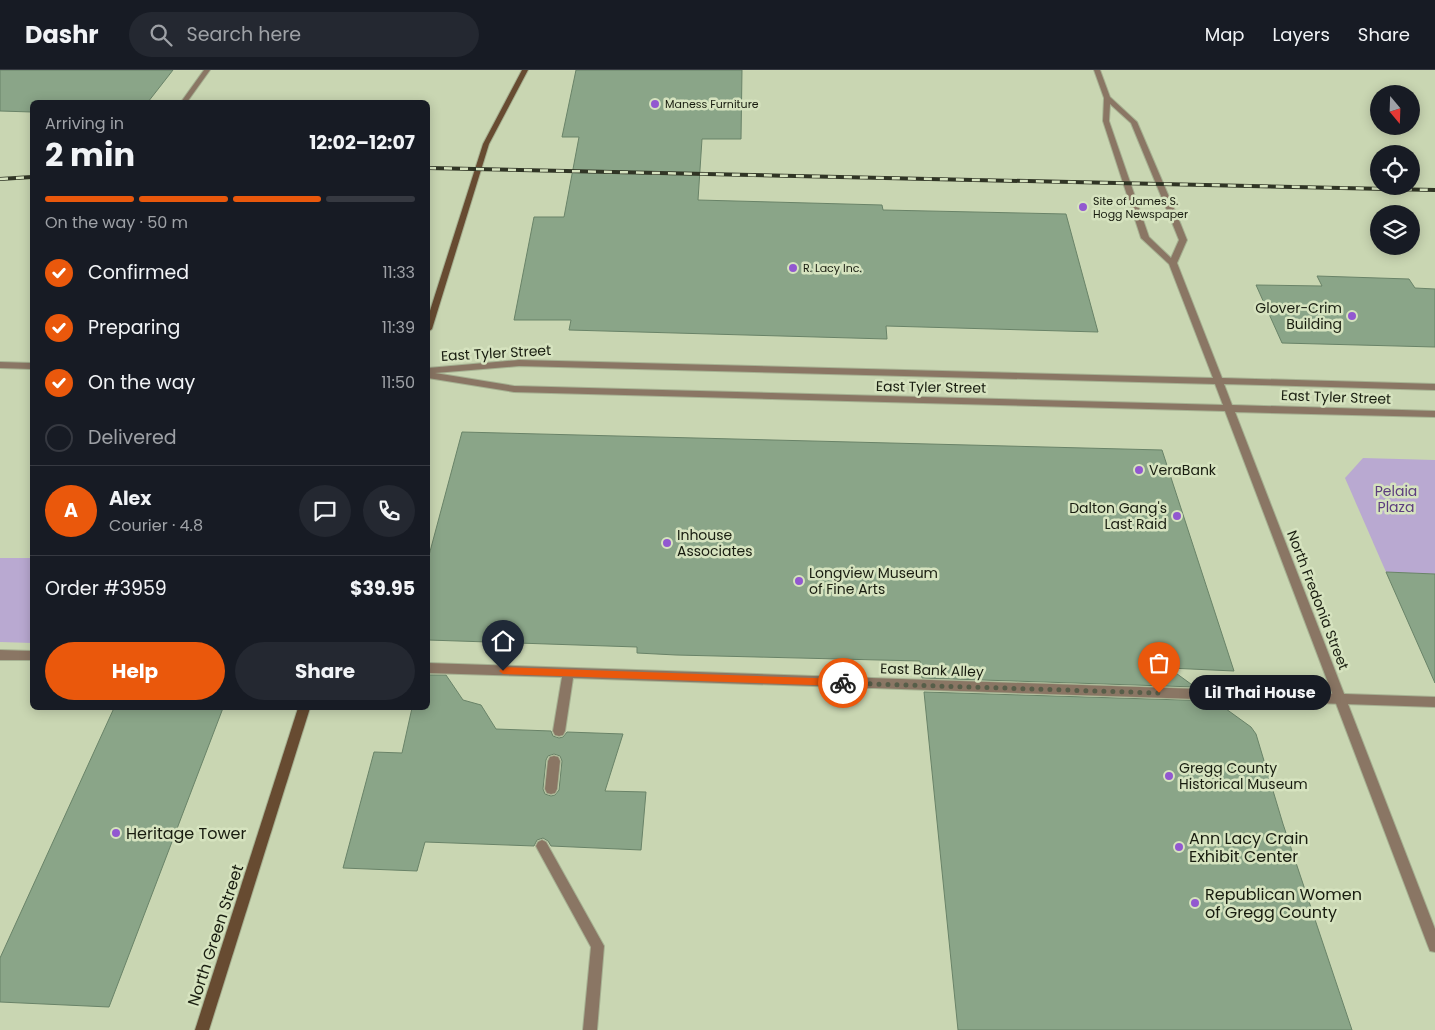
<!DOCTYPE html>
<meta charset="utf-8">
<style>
:root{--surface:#171b24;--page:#242831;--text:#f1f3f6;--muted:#9ea1a6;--line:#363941;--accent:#ea580c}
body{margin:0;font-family:Poppins,sans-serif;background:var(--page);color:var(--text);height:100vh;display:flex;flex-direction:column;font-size:19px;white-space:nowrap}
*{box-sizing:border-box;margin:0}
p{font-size:16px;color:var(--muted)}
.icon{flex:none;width:28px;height:28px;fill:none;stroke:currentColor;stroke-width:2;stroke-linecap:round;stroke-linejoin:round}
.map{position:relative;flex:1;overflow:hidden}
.drawer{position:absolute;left:30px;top:30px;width:400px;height:610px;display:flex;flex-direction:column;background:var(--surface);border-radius:8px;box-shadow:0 2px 12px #0003}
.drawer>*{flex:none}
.needle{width:32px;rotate:161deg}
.fabs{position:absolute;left:1370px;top:15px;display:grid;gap:10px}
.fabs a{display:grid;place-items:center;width:50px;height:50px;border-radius:50%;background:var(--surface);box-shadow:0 2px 12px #0003;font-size:25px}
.pin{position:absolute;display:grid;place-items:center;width:42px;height:42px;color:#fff;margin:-51px -21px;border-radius:50% 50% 50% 0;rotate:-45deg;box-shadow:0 0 5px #0007}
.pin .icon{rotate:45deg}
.courier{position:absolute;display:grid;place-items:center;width:50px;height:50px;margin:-25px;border:4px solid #ea580c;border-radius:50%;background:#fff;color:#222;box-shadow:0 1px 6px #0007}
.bubble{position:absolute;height:35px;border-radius:18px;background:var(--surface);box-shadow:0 2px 12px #0003;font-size:16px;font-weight:700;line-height:35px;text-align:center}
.overview em{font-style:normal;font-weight:700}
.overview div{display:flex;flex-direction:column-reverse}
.overview{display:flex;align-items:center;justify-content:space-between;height:85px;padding:0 15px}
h1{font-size:32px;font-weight:700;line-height:38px}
.bar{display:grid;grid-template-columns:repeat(4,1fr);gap:8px 5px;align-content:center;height:60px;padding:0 15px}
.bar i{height:6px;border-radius:4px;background:var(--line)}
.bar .current{background:var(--accent)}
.bar p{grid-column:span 4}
.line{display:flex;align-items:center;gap:12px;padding:0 15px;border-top:1px solid var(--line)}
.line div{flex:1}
.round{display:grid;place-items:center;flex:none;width:52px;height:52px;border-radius:26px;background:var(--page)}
ol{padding:0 15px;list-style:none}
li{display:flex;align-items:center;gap:15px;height:55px}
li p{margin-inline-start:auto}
li .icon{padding:5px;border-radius:50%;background:var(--accent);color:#fff;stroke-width:4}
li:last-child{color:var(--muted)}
li i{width:28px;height:28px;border:2px solid var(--line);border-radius:50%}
.primary-button{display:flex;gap:10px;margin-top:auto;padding:10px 15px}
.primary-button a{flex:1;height:58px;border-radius:30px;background:var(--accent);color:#fff;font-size:20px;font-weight:700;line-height:58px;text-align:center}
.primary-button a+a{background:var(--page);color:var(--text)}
header{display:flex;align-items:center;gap:30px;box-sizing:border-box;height:70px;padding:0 25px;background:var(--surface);border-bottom:1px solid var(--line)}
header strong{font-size:24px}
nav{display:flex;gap:28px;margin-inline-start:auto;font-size:18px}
.search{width:350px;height:45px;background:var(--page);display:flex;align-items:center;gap:12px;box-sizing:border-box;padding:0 18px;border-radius:28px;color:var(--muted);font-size:19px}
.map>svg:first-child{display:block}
.green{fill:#b9a9d1}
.building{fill:#8aa588;stroke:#698368;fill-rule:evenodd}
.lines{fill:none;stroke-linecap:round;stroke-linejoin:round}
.lane-casing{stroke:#a6b192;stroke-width:2}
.street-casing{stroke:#a6b192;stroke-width:2}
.secondary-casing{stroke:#a6b192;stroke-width:2}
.lane{fill:#8a7664;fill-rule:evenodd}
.street{fill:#8a7664;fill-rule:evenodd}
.secondary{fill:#674b31;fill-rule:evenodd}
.rail-casing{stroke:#303525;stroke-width:4}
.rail{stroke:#d6e3bf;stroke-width:2.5;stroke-dasharray:8;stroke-linecap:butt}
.route{fill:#ea580c}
.done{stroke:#575e49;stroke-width:5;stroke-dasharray:0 9}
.poi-dot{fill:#9258d0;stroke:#d6e3bf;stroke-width:2}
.labels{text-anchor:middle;stroke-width:5;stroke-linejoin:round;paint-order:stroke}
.far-poi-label{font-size:11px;fill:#191d10;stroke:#d6e3bf;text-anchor:start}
.poi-label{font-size:14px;fill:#191d10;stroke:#d6e3bf;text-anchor:start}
.street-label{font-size:14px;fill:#191d10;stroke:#d6e3bf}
.park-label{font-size:14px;fill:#5c3d7f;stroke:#d6e3bf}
.near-poi-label{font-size:16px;fill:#191d10;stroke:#d6e3bf;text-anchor:start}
.near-street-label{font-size:16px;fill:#191d10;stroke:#d6e3bf}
</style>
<header>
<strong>Dashr</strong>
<div class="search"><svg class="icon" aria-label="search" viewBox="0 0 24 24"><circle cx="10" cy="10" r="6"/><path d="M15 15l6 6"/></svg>Search here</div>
<nav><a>Map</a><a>Layers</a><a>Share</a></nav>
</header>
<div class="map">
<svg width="1435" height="960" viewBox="0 0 1435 960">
<rect width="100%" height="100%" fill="#c9d6b2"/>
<g class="green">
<polygon points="1363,388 1435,390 1435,504 1386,502 1345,408"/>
<polygon points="0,488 32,488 32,573 0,572"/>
</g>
<g class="building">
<polygon points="0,0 173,0 148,32 32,32 32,42 0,41"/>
<polygon points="576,0 742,0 741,69 702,69 698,130 882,135 883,140 1066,144 1098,262 886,256 887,269 569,260 571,250 514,250 534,147 564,147 579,67 562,67"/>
<polygon points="1317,206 1409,209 1415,218 1435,219 1435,277 1282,273 1256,215 1322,216"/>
<polygon points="462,362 1162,380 1234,601 1169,598 1195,617 922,608 920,591 676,585 637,583 637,577 428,570 428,489"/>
<polygon points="1386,502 1435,504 1435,613"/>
<path d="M428 605H446L463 630 481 635 496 659 551 661 553 666 559 668 563 667 567 662 623 664 605 721 646 722 641 780 551 776 548 771 543 768 537 770 534 776 425 772 417 801 343 798 374 682 402 683 412 638H428ZM554 684 560 686 562 691 559 720 555 725 551 726 545 724 543 719 546 690 548 686Z"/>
<polygon points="924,622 1215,631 1251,657 1256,664 1283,754 1352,960 958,960"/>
<polygon points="114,638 223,638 109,937 0,932 0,888"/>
</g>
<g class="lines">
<g class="lane-casing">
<g id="lane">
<polygon points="204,0 210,0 187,32 181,32"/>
<polygon points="0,580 32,581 32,590 0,590"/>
<polygon points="428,593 1435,627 1435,637 573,608 565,661 563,665 559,666 555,665 553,661 562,607 428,603"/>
<polygon points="554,686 558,687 560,691 557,719 555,723 551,724 547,723 545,719 548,691 550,687"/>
<polygon points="542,770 546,772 604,876 597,960 583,960 591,877 538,780 536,776 538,772"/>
</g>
</g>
<g class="street-casing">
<g id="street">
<path d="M1094 0H1100L1110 27 1137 52 1181 155 1187 170 1177 193 1222 308 1435 314V320L1224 314 1232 335 1435 341V347L1235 342 1435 859V882L1430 881 1428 876 1225 341 514 322 428 308V298L519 290 1213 308 1169 194 1141 168 1103 51 1104 28ZM1110 34 1131 53 1173 155 1179 170 1171 188 1149 167 1109 51ZM519 296 1215 314 1223 335 514 316 435 303Z"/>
<polygon points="0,292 32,293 32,299 0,298"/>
</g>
</g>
<g class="secondary-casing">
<g id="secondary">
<polygon points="522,0 528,0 489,74 432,259 428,262 428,247 483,74"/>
<polygon points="298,638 310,638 209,960 195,960"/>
</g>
</g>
<use href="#lane" class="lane"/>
<use href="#street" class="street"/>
<use href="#secondary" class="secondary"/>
<g class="rail-casing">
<g id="rail">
<polyline points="428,98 1435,120"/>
<polyline points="0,109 32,107"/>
</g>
</g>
<use href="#rail" class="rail"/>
</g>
<polygon class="route" points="503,597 843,609 848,613 843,616 503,604 499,601"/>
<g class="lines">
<polyline class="done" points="843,613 1159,623"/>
</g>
<g class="poi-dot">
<circle cx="655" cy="34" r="5"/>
<circle cx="1083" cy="137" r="5"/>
<circle cx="793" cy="198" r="5"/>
<circle cx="1352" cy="246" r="5"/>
<circle cx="1139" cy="400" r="5"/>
<circle cx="1177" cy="446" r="5"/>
<circle cx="667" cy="473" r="5"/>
<circle cx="799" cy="511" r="5"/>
<circle cx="1169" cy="706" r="5"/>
<circle cx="116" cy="763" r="5"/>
<circle cx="1179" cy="777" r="5"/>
<circle cx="1195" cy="833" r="5"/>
</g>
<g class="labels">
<g class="far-poi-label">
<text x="665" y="38">Maness Furniture</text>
<text x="1093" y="135">Site of James S.<tspan x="1093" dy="13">Hogg Newspaper</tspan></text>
<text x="803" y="202">R. Lacy Inc.</text>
</g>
<g class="poi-label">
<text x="1342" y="243" text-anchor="end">Glover-Crim<tspan x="1342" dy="16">Building</tspan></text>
<text x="1149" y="405">VeraBank</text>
<text x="1167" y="443" text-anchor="end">Dalton Gang's<tspan x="1167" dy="16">Last Raid</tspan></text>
<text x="677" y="470">Inhouse<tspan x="677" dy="16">Associates</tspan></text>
<text x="809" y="508">Longview Museum<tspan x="809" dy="16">of Fine Arts</tspan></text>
<text x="1179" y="703">Gregg County<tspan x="1179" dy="16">Historical Museum</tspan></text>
</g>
<g class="street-label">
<text transform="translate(496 283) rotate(-3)" y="5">East Tyler Street</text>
<text transform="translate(931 317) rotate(1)" y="5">East Tyler Street</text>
<text transform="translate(1336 327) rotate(2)" y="5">East Tyler Street</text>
<text transform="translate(1318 530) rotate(69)" y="5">North Fredonia Street</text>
<text transform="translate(932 600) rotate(2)" y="5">East Bank Alley</text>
</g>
<g class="park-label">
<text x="1396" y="426">Pelaia<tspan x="1396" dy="16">Plaza</tspan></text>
</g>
<g class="near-poi-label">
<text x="126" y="769">Heritage Tower</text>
<text x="1189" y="774">Ann Lacy Crain<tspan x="1189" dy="18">Exhibit Center</tspan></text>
<text x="1205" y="830">Republican Women<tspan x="1205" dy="18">of Gregg County</tspan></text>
</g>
<g class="near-street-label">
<text transform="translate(215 865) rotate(-72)" y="6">North Green Street</text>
</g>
</g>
</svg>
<div class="fabs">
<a><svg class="needle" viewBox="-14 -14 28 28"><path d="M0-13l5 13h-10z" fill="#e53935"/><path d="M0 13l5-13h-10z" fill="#9ea1a6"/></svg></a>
<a><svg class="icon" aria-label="locate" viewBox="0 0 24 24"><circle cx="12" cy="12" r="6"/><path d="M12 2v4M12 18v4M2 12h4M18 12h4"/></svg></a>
<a><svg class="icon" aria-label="layers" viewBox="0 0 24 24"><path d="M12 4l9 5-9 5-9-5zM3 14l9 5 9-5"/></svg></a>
</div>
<div class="pin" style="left:1159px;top:623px;background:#ea580c"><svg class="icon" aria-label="bag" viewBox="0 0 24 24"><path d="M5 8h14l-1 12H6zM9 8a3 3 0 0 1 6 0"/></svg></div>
<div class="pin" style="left:503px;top:601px;background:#1f2937"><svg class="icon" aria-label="home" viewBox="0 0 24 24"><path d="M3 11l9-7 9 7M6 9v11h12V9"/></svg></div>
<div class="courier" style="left:843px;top:613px"><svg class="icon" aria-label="bike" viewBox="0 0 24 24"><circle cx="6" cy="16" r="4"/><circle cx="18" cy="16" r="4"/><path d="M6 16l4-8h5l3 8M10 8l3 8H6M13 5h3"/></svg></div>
<div class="bubble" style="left:1189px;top:605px;width:142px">Lil Thai House</div>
<section class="drawer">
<div class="overview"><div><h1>2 min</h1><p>Arriving in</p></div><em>12:02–12:07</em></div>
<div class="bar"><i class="current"></i><i class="current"></i><i class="current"></i><i></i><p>On the way · 50 m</p></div>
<ol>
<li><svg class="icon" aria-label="check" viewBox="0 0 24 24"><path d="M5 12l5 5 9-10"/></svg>Confirmed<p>11:33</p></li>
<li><svg class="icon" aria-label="check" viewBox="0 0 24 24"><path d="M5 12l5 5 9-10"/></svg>Preparing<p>11:39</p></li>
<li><svg class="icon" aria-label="check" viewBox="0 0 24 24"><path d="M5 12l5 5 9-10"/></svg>On the way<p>11:50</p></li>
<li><i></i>Delivered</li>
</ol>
<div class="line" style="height:90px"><b class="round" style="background:var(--accent);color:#fff">A</b><div><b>Alex</b><p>Courier · 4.8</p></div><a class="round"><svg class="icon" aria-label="chat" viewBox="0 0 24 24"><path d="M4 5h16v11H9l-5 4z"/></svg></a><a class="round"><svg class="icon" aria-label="phone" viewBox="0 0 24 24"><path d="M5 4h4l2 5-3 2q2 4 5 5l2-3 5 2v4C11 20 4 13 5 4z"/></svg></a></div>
<div class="line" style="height:65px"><div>Order #3959</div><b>$39.95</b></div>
<div class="primary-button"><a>Help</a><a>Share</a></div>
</section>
</div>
